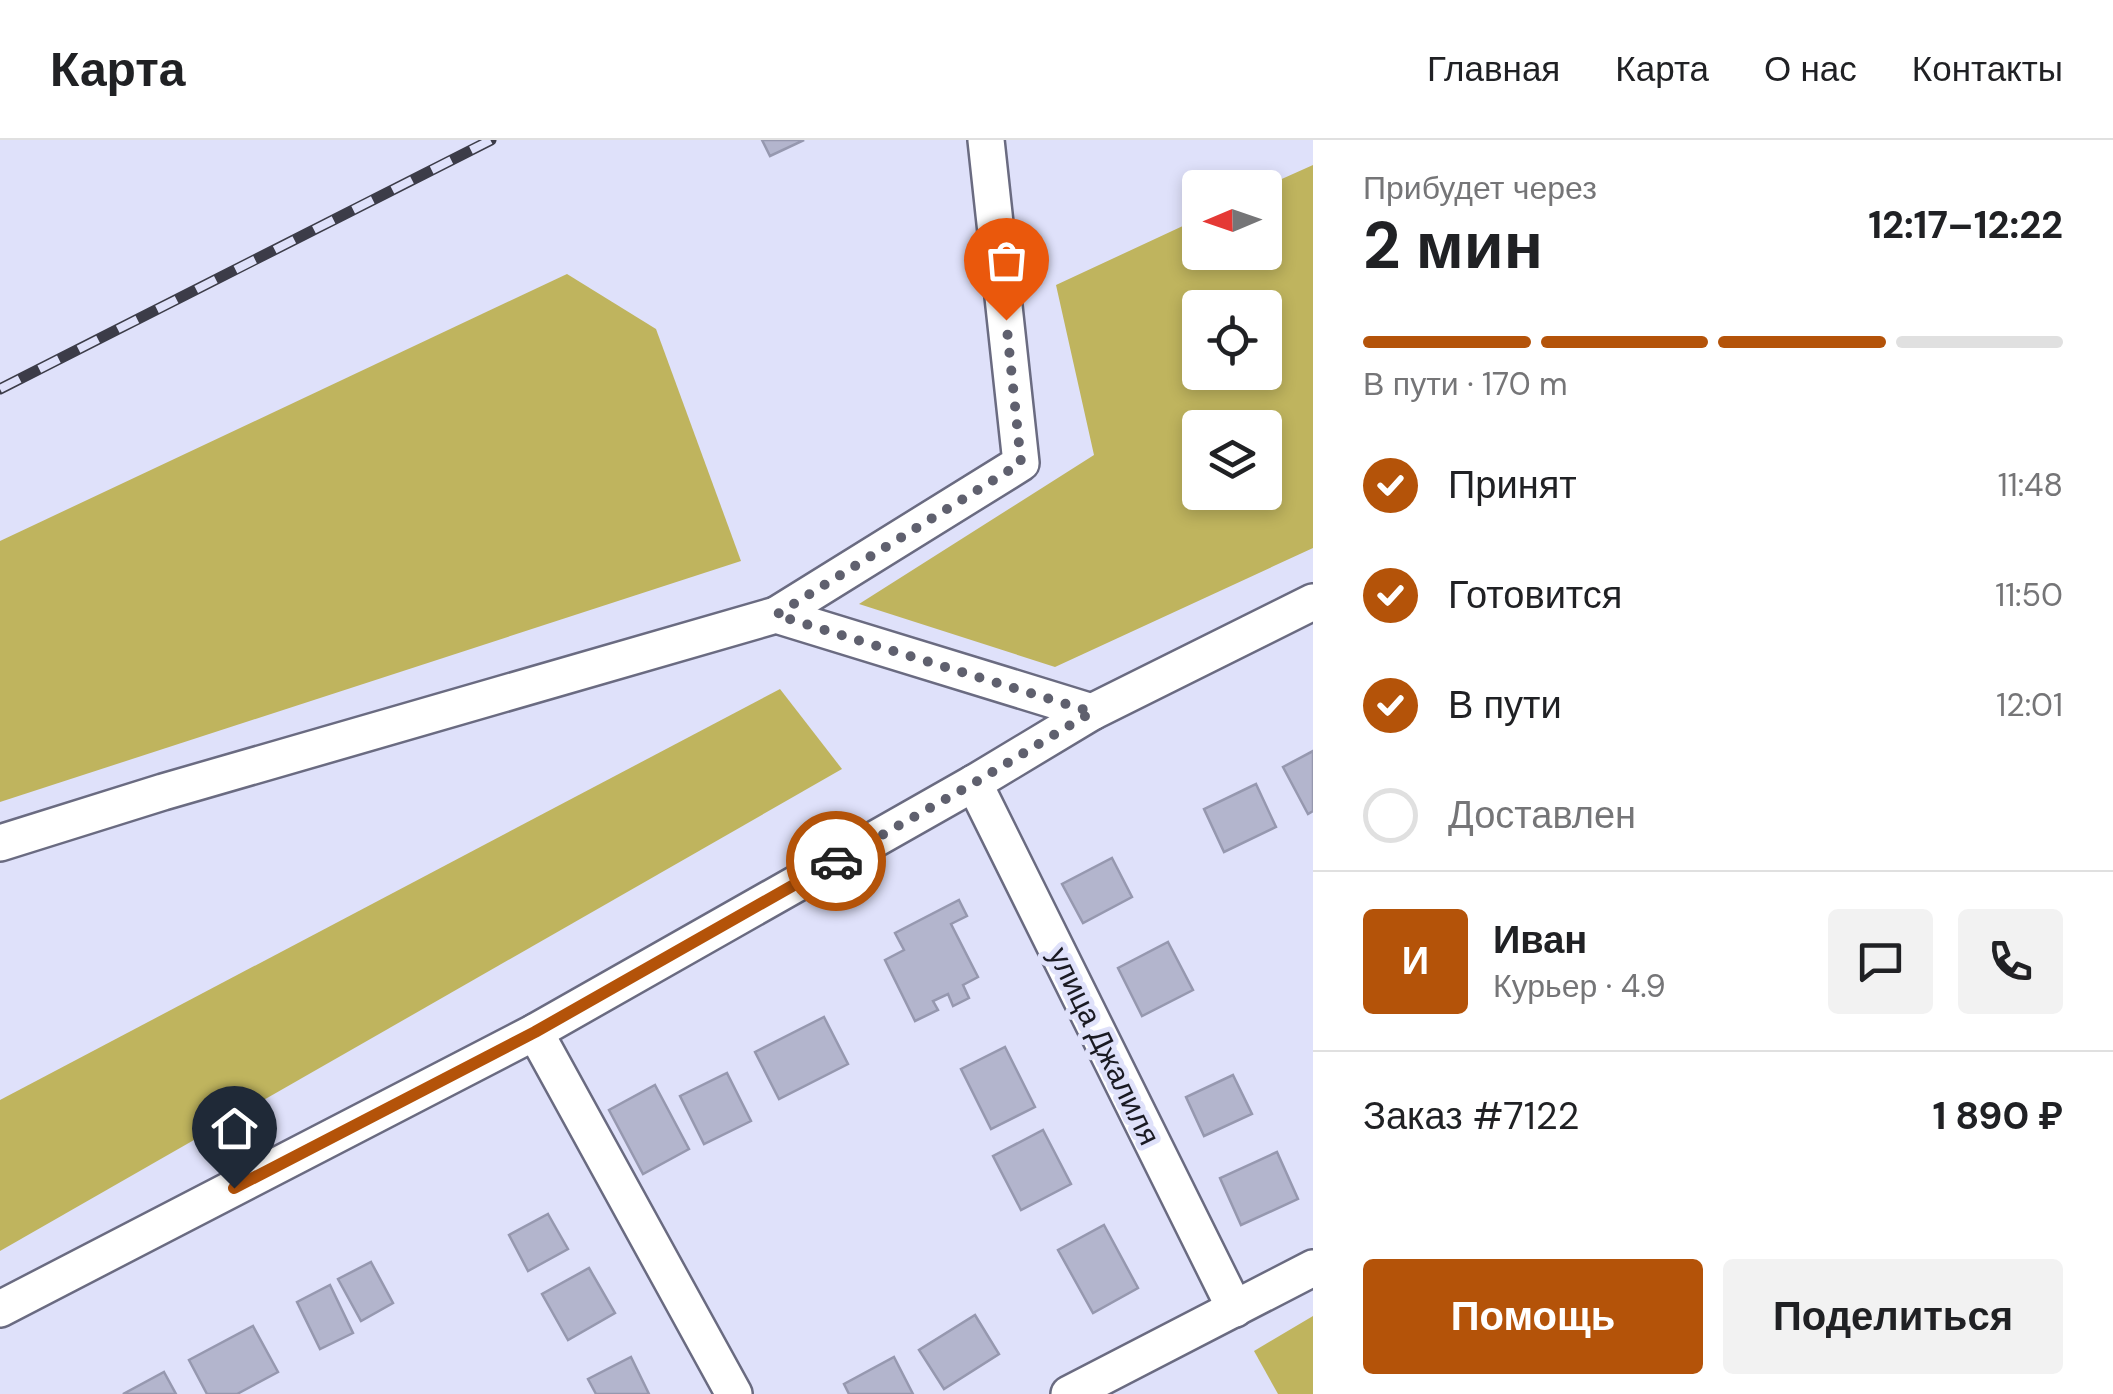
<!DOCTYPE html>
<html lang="ru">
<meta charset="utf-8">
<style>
:root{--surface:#fff;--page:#f2f2f2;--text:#202124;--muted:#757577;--line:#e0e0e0;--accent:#b45309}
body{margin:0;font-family:"DM Sans",sans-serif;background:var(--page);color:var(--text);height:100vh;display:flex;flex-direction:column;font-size:38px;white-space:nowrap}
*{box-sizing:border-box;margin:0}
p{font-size:32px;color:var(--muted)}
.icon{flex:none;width:55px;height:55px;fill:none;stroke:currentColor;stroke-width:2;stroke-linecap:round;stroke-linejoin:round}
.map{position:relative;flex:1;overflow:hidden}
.panel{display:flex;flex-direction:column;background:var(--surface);width:800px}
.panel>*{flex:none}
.needle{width:65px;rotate:268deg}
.fabs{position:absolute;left:1182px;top:30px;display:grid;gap:20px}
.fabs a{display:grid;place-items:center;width:100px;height:100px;border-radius:10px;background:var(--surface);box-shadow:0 5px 15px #0003;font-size:50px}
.pin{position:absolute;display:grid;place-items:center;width:85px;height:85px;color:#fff;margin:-102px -42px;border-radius:50% 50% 50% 0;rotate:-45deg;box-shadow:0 0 10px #0007}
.pin .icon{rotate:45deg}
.courier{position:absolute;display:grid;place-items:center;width:100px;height:100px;margin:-50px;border:8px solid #b45309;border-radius:50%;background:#fff;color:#222;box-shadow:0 2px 12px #0007}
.overview em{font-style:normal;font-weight:700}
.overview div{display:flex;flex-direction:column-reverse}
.overview{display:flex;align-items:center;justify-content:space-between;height:170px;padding:0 50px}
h1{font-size:65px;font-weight:700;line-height:75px}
.bar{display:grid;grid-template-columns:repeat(4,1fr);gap:15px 10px;align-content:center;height:120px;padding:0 50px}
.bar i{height:12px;border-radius:8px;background:var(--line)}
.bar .current{background:var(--accent)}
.bar p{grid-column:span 4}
.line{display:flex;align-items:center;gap:25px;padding:0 50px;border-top:2px solid var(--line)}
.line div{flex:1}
.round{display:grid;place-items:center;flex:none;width:105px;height:105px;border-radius:10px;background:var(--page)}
ol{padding:0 50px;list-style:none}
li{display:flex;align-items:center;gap:30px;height:110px}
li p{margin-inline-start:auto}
li .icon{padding:10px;border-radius:50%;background:var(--accent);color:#fff;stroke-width:4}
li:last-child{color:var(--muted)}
li i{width:55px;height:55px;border:5px solid var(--line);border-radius:50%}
.primary-button{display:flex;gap:20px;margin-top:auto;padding:20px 50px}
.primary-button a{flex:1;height:115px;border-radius:10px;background:var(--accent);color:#fff;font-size:40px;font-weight:700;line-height:115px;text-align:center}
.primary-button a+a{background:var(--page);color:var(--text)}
header{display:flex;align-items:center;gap:60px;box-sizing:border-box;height:140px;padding:0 50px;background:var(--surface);border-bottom:2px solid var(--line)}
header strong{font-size:48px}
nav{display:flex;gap:55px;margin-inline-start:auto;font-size:35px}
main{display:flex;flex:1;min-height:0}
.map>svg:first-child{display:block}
.green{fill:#bfb45e;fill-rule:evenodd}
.building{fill:#b3b5cd;stroke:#9698af;stroke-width:2.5}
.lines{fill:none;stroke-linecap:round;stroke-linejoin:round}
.minor-casing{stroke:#6a6b81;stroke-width:40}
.minor{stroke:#fff;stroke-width:35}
.rail-casing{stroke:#3c3c48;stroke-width:11}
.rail{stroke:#dfe1fa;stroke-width:8;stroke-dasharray:22;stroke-linecap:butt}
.done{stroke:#5f606e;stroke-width:10;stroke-dasharray:0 18}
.route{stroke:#b45309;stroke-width:12}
.labels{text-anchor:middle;stroke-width:10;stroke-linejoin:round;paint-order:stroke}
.street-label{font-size:30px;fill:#1a1a23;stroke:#dfe1fa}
</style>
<header>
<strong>Карта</strong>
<nav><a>Главная</a><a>Карта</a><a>О нас</a><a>Контакты</a></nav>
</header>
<main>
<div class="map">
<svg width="1313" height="1254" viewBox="0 0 1313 1254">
<rect width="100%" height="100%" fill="#dfe1fa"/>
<g class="green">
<path d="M1313 25V408L1055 527 859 464 1094 315 1056 145 1200 78V112H1265L1264 47ZM1200 168H1265V232H1200ZM1200 288H1265V352H1200Z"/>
<polygon points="567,134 656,189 741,421 0,662 0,401"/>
<polygon points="780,549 842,629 0,1111 0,960"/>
<polygon points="1313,1176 1313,1254 1278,1254 1254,1211"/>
</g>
<g class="building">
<polygon points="762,0 804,0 770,16"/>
<polygon points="1313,611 1313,671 1308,674 1283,627"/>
<polygon points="1256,644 1276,687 1224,712 1204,669"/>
<polygon points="1112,718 1132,757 1083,783 1062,744"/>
<polygon points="959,760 967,776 951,784 978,837 963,845 969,858 953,866 948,854 933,861 938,870 915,881 885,820 904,810 895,793"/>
<polygon points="1168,802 1193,850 1142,876 1118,828"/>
<polygon points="824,877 848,924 779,959 755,912"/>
<polygon points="1005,907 1035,967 991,989 961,929"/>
<polygon points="727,933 751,981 704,1004 680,956"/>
<polygon points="1233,935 1252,974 1204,996 1186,957"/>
<polygon points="655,945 689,1009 643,1034 609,970"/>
<polygon points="1043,990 1071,1044 1021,1070 993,1016"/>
<polygon points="1277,1012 1298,1059 1241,1085 1220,1038"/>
<polygon points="548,1074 568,1109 528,1131 509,1095"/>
<polygon points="1104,1085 1138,1148 1093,1173 1058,1110"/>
<polygon points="371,1122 393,1163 361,1181 338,1139"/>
<polygon points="589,1128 615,1173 568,1200 542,1154"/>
<polygon points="330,1145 353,1193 320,1209 297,1162"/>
<polygon points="975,1175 999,1214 944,1249 919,1210"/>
<polygon points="253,1186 278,1232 237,1254 207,1254 189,1220"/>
<polygon points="631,1217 649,1254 596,1254 588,1239"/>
<polygon points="894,1217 913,1254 849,1254 844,1244"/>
<polygon points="164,1232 176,1254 123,1254"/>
</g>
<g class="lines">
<g class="minor-casing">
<g id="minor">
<polyline points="776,475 1021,323 986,0"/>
<polyline points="974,643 1235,1169"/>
<polyline points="0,703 163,652 776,475 1092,572"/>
<polyline points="535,892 734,1254"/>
<polyline points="0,1169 535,892 974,643 1092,572 1313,462"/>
<polyline points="1069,1254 1313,1128"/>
</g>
</g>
<use href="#minor" class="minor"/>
<g class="rail-casing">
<polyline id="rail" points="0,249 491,0"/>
</g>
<use href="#rail" class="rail"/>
</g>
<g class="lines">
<polyline class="done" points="836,721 974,643 1092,572 776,475 1021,323 1006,180"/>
<polyline class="route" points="234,1048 535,892 836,721"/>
</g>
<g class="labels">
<g class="street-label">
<text transform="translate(1104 906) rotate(64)" y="10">улица Джалиля</text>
</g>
</g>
</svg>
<div class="fabs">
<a><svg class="needle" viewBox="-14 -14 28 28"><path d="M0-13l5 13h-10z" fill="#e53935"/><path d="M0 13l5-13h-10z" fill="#757577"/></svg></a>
<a><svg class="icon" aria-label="locate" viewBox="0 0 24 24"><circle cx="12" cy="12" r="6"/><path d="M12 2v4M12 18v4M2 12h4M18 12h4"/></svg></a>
<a><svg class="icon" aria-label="layers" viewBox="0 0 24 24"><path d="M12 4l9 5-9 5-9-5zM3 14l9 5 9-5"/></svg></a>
</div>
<div class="pin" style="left:1006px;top:180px;background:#ea580c"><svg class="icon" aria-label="bag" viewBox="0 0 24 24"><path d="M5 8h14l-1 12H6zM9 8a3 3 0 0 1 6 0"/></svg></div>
<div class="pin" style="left:234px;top:1048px;background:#1f2937"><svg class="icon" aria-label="home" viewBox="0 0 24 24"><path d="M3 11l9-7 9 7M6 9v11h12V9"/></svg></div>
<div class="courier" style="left:836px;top:721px"><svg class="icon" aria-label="car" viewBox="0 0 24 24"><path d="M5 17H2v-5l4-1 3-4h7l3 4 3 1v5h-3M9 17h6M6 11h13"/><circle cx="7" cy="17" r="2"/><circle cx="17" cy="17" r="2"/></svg></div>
</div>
<section class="panel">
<div class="overview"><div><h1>2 мин</h1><p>Прибудет через</p></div><em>12:17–12:22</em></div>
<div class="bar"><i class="current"></i><i class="current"></i><i class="current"></i><i></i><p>В пути · 170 m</p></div>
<ol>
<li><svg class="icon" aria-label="check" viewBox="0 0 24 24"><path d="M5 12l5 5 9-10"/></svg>Принят<p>11:48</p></li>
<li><svg class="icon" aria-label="check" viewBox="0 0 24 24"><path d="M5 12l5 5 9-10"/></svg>Готовится<p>11:50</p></li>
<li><svg class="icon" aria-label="check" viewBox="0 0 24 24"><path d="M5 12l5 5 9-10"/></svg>В пути<p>12:01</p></li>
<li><i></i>Доставлен</li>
</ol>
<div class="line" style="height:180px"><b class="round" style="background:var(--accent);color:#fff">И</b><div><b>Иван</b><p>Курьер · 4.9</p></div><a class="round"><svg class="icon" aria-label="chat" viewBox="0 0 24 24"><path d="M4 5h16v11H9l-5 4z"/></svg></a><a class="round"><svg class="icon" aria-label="phone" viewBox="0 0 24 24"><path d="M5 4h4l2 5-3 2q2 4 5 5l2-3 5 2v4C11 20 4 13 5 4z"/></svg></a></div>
<div class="line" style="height:130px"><div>Заказ #7122</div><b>1 890 ₽</b></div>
<div class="primary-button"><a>Помощь</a><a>Поделиться</a></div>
</section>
</main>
